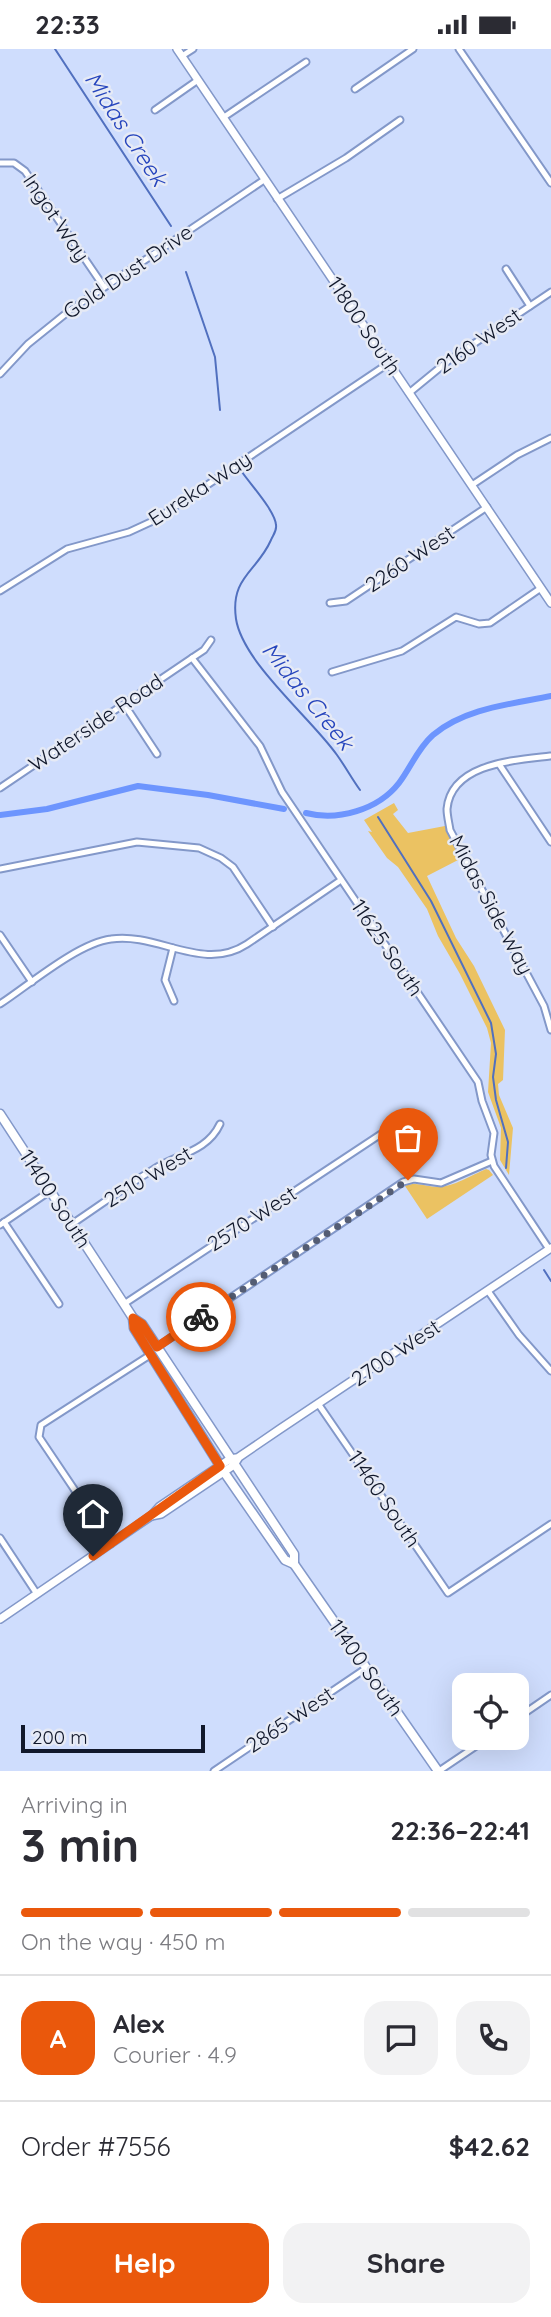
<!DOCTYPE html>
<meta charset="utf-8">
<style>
:root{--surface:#fff;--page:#f2f2f3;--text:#2b2b33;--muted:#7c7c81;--line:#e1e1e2;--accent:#ea580c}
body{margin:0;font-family:Quicksand,sans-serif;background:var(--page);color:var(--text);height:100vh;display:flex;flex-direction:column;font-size:26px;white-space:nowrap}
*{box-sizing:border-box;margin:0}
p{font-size:23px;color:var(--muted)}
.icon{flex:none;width:38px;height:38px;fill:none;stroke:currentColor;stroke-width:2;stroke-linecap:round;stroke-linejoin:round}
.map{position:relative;height:1722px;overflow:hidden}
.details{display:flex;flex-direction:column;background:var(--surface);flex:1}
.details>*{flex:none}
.buttons{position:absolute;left:452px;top:1624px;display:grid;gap:14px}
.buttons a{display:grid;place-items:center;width:77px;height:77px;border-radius:14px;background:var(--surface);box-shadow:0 7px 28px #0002;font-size:35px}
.scale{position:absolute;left:21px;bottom:18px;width:184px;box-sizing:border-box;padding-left:7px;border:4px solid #11182b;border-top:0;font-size:19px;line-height:24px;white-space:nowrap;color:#11182b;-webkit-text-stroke:5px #e6eaf5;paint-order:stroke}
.pin{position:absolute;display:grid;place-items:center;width:60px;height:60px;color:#fff;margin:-72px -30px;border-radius:50% 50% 50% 0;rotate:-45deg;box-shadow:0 0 7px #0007}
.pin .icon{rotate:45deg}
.courier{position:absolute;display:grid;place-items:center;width:70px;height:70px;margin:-35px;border:5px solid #ea580c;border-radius:50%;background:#fff;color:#222;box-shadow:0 2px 9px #0007}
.head em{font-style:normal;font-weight:800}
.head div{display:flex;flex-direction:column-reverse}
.head{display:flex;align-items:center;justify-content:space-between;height:119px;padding:0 21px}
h1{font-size:46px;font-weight:800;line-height:52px}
.bar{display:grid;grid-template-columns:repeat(4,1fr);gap:10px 7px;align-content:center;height:84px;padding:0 21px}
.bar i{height:9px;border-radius:5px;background:var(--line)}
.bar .active{background:var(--accent)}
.bar p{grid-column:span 4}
.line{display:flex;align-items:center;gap:18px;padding:0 21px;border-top:2px solid var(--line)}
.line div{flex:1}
.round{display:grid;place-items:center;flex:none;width:74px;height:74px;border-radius:21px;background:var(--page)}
.primary-button{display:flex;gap:14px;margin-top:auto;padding:14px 21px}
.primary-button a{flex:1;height:80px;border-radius:21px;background:var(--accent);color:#fff;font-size:28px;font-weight:800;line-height:80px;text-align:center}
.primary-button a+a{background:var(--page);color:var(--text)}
.status{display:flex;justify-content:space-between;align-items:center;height:49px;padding:0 35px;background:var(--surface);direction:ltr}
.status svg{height:19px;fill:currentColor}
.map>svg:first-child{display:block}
.green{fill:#ebc262}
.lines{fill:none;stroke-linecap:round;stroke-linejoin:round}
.stream{stroke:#5170bf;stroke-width:2}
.canal{stroke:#6d95fe;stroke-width:6}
.minor-casing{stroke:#8398c9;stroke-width:9}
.secondary-casing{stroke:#8398c9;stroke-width:10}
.primary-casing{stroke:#8398c9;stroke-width:11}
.minor{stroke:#fff;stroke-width:5}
.secondary{stroke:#fff;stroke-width:7}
.primary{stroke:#fff;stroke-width:8}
.done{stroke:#545d74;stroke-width:7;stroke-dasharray:0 12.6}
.route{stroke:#ea580c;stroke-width:9}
.labels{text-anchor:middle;stroke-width:5;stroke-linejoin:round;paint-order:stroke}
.street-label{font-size:21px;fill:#11182b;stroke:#e6eaf5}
.water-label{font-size:23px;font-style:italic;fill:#2544bd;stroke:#e6eaf5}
</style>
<div class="status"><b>22:33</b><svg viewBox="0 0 49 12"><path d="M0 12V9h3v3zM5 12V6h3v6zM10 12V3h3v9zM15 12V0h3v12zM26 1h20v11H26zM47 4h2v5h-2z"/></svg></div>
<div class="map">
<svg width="551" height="1722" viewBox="0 0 551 1722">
<rect width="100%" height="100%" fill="#cfddfd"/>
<g class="green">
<polygon points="394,754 398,761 393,765 408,784 445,777 460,810 427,827 456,889 474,917 505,981 503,1031 498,1035 499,1046 513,1079 509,1126 500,1111 501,1079 488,1043 491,994 487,979 460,925 438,887 427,860 398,818 387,809 368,782 372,783 364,771"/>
<path d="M486 1120 489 1121 493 1126 427 1170 405 1137C417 1132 426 1138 438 1138 453 1138 472 1126 486 1120Z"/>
</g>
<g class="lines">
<g class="stream">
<polyline points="55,0 171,177"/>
<polyline points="186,223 215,308 220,361"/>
<path d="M242 423C251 436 275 462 276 476 277 482 273 486 271 491 257 523 230 528 236 570 243 614 311 669 337 706 345 717 352 730 360 741"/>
<polyline points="378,768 431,852 491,974 496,1005 493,1028 496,1051 508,1093 506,1119"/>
<polyline points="544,1221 551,1232"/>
</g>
<g class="canal">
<path d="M306 764C338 772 378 761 399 734 411 718 418 699 433 686 465 659 512 655 551 647"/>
<polyline points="0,766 47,760 138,737 208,746 284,760"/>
</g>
<g class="minor-casing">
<g id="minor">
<polyline points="459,0 551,134"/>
<polyline points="182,7 193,0"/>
<polyline points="355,40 413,0"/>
<polyline points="155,61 198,31"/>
<polyline points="224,68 306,13"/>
<polyline points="0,114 14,114 25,122 104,238"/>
<polyline points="277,150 346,109 400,71"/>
<polyline points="506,220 530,257"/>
<polyline points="0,325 28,295 69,262 264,131"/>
<polyline points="409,344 448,312 551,243"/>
<polyline points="472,436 517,406 551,389"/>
<polyline points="0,542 67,500 129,483 155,471 389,314"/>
<polyline points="330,554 346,552 487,458"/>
<polyline points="192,609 260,697 282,743 478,1033 482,1052 494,1084 491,1106 494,1117 549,1200"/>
<polyline points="332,623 402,602 456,568 479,575 490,574 541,539"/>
<polyline points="124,655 157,705"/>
<path d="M550 707C516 711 451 714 447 760 447 767 449 774 450 781L544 957 551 981"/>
<polyline points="499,715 551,793"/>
<polyline points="0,739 192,609 204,601 211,591"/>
<polyline points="0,820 137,793 199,799 221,809 233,818 273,878"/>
<polyline points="0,886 32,933"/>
<polyline points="173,899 165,931 174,952"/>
<path d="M0 955C29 936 78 894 111 890 158 883 203 924 247 895L341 831"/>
<polyline points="4,1173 59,1255"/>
<path d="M72 1175C99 1157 126 1137 154 1120 177 1105 207 1103 220 1075"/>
<polyline points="0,1176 50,1142"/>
<polyline points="488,1242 519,1286 551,1322"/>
<polyline points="124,1255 381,1085"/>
<polyline points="157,1298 403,1133 414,1130 441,1134 492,1112"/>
<polyline points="319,1356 448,1544 551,1475"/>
<polyline points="0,1489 37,1545"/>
<polyline points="111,1495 39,1388 41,1376 150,1306"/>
<polyline points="516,1670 551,1646"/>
<polyline points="214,1722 365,1620"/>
<polyline points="439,1722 488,1689"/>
</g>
</g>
<g class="secondary-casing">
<g id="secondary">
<polyline points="177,0 551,554"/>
<polyline points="151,1467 161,1465 234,1416 239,1408 280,1380 551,1199"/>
<polyline points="0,1570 151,1467 159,1458 230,1410 236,1409"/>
</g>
</g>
<g class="primary-casing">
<g id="primary">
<polyline points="0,1065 124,1255 133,1269 134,1279 224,1423 285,1511 294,1515 438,1722"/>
<polyline points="133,1269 142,1275 294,1505 294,1515"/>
</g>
</g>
<use href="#minor" class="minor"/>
<use href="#secondary" class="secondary"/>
<use href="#primary" class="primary"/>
</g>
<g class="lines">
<polyline class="done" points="201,1268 408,1131"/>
<polyline class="route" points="93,1507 220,1417 134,1279 133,1269 142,1275 157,1298 201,1268"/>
</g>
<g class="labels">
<g class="street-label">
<text transform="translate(56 169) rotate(56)" y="7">Ingot Way</text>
<text transform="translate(128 223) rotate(-34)" y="7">Gold Dust Drive</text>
<text transform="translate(364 277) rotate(56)" y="7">11800 South</text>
<text transform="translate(479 292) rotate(-35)" y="7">2160 West</text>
<text transform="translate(200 440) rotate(-33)" y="7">Eureka Way</text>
<text transform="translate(410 510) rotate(-34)" y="7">2260 West</text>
<text transform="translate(96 674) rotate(-34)" y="7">Waterside Road</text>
<text transform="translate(491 856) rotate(62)" y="7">Midas Side Way</text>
<text transform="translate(387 899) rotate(56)" y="7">11625 South</text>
<text transform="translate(148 1128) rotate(-31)" y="7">2510 West</text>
<text transform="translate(55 1150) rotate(57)" y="7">11400 South</text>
<text transform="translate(252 1170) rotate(-33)" y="7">2570 West</text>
<text transform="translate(396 1304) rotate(-34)" y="7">2700 West</text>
<text transform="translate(384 1450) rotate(56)" y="7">11460 South</text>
<text transform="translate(366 1619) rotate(55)" y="7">11400 South</text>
<text transform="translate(290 1671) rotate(-34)" y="7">2865 West</text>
</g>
<g class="water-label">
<text transform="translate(126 80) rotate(57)" y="8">Midas Creek</text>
<text transform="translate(308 647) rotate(51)" y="8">Midas Creek</text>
</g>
</g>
</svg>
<div class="buttons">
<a><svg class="icon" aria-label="locate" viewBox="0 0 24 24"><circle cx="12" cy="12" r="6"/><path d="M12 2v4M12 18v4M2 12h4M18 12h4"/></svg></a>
</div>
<div class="scale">200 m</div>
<div class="pin" style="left:408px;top:1131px;background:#ea580c"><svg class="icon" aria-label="bag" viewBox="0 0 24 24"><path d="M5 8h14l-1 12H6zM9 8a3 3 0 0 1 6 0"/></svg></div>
<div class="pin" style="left:93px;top:1507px;background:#1f2937"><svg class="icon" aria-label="home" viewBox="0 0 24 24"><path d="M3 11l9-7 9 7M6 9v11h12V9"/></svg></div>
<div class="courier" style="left:201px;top:1268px"><svg class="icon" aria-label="bike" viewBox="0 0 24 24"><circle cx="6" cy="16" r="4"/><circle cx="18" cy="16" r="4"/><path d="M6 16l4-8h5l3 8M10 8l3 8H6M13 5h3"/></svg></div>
</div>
<section class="details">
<div class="head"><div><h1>3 min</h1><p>Arriving in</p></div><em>22:36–22:41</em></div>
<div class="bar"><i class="active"></i><i class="active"></i><i class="active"></i><i></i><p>On the way · 450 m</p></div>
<div class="line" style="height:126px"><b class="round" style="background:var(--accent);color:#fff">A</b><div><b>Alex</b><p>Courier · 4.9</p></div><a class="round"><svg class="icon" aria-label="chat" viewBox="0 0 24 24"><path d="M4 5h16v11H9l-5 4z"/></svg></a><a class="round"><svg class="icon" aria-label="phone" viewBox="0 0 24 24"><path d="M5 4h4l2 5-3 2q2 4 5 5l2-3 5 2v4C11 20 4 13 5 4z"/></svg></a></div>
<div class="line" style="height:91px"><div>Order #7556</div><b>$42.62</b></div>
<div class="primary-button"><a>Help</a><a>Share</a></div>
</section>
